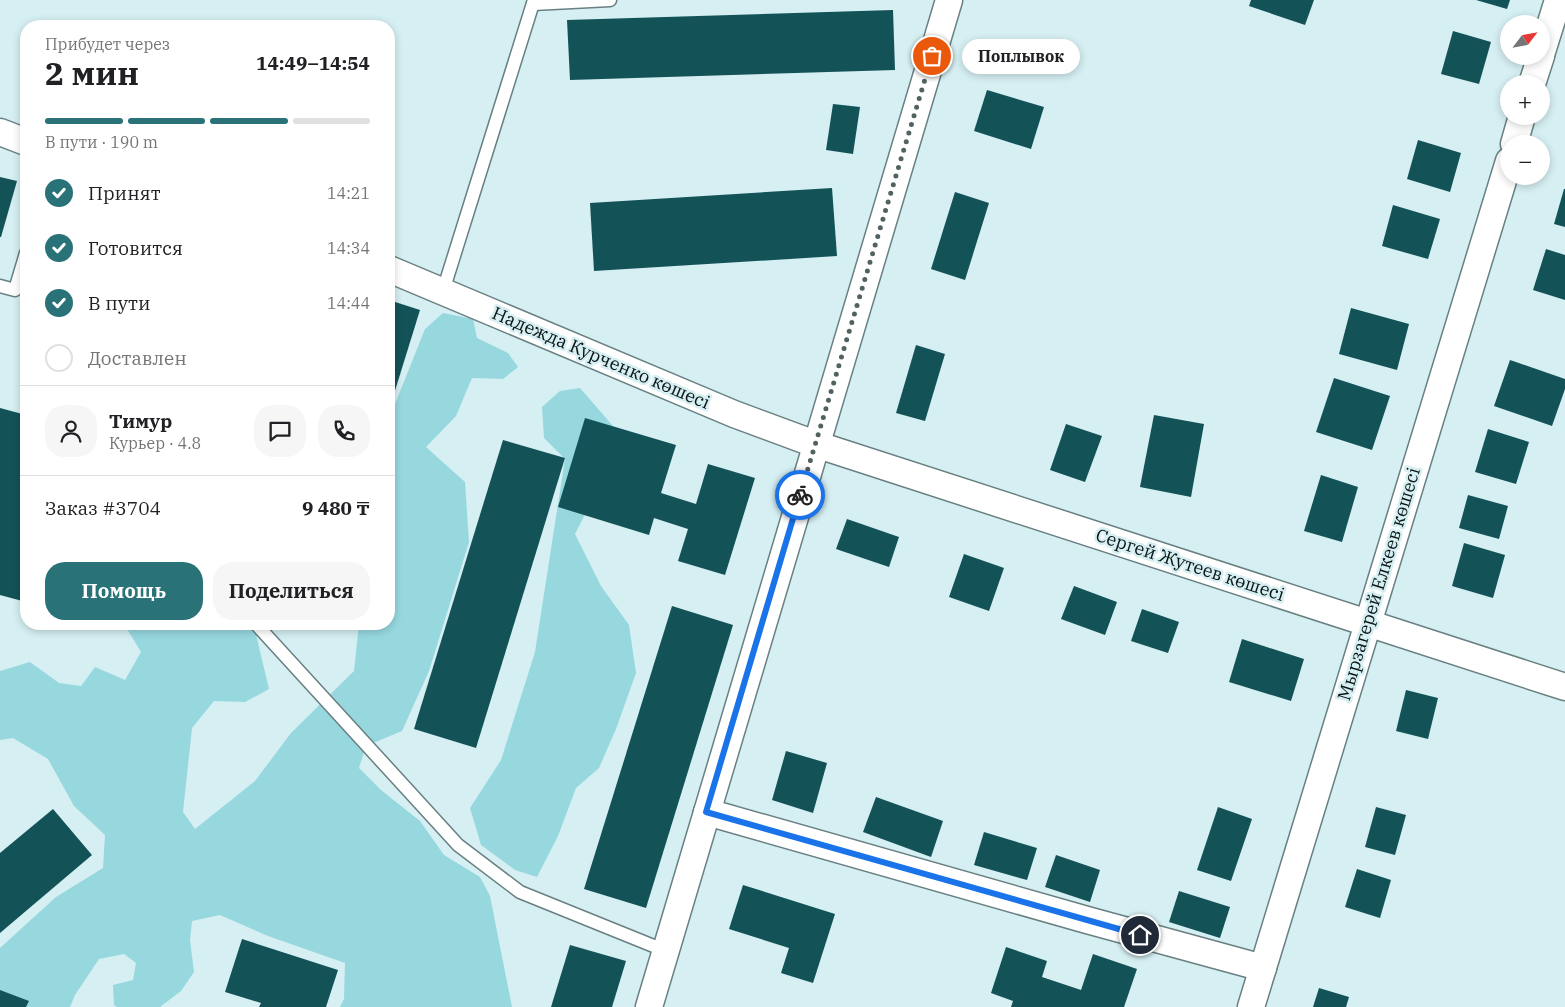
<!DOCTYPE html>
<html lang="ru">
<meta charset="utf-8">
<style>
:root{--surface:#fff;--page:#f6f6f6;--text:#202124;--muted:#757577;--line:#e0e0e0;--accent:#287278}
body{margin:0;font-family:"IBM Plex Serif",serif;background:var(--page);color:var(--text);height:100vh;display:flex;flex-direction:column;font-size:19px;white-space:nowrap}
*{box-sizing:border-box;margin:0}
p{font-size:16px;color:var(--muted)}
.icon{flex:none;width:28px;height:28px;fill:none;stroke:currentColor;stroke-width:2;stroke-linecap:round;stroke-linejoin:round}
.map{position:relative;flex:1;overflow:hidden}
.side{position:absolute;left:20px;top:20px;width:375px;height:610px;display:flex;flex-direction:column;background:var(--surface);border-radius:20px;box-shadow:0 2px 8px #0003}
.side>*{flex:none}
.needle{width:32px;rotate:58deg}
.fabs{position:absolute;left:1500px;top:15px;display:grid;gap:10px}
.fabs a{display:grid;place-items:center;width:50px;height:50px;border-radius:50%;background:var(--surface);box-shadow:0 2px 8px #0003;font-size:25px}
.pin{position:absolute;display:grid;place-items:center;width:42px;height:42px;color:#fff;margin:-21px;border:2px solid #fff;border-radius:50%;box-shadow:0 1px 5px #0007}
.courier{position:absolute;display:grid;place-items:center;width:50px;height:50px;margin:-25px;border:4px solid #1a73e8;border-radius:50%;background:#fff;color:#222;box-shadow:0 1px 6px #0007}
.bubble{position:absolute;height:35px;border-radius:18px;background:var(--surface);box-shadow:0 2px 8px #0003;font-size:16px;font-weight:800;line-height:35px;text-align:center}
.overview em{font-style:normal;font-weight:800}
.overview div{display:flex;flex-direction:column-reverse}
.overview{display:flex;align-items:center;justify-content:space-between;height:85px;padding:0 25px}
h1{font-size:32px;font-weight:800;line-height:38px}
.bar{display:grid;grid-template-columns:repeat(4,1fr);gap:8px 5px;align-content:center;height:60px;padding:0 25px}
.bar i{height:6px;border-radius:4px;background:var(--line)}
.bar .on{background:var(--accent)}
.bar p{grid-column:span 4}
.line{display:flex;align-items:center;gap:12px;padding:0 25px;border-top:1px solid var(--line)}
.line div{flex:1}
.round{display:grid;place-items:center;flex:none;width:52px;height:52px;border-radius:20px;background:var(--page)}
ol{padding:0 25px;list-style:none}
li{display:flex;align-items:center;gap:15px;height:55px}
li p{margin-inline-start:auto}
li .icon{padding:5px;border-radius:50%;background:var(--accent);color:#fff;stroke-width:4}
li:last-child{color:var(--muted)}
li i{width:28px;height:28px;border:2px solid var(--line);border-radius:50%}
.cta{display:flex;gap:10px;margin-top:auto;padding:10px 25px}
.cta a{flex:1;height:58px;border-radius:20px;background:var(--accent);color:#fff;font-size:20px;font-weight:800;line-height:58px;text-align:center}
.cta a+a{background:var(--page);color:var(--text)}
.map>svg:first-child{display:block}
.green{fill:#97d8df}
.building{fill:#135358}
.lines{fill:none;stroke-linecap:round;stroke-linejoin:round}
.service-casing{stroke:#698082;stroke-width:15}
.minor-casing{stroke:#698082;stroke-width:29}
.service{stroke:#fff;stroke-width:12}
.minor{stroke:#fff;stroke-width:26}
.done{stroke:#526162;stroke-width:5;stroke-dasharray:0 9}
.route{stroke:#1a73e8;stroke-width:6}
.labels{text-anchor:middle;stroke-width:5;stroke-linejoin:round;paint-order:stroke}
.street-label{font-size:18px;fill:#0b1415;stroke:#d5eff2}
</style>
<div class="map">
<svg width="1565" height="1007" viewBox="0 0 1565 1007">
<rect width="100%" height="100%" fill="#d5eff2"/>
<g class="green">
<polygon points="443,313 473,319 477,338 508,353 518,367 503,379 472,378 456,416 426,447 465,482 469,542 429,671 402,731 366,746 359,768 381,790 420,821 444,855 480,877 490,896 512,1007 340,1007 344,999 345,963 268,936 220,915 192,921 190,940 194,972 181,991 160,1007 117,1007 114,1005 113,985 133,980 136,963 124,954 99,959 75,995 70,1007 0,1007 0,948 56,897 103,868 105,835 74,806 48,759 13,738 0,740 0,671 30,662 59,683 81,686 95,667 125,680 141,652 124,624 252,624 254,626 269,689 245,702 214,701 192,728 183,812 195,829 255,781 291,733 354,671 359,624 389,624 389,419 425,329"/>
<polygon points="580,388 613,426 614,458 575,534 601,586 629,625 636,673 616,729 599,768 576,788 558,836 537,877 515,870 481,845 470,808 501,760 535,652 565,459 544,438 542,407 560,391"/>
</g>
<g class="building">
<polygon points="1251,0 1314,0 1305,25 1249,6"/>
<polygon points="1476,0 1510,0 1507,9"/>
<polygon points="893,10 895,70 570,80 567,20"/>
<polygon points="1453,31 1491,42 1479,84 1441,74"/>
<polygon points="987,90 1044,107 1031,149 974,131"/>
<polygon points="833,104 860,107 853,154 826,150"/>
<polygon points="1418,140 1461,153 1450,192 1407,179"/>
<polygon points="0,177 17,181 1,237 0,237"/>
<polygon points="832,188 837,256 594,271 590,203"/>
<polygon points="1564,189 1565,189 1565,227 1554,224"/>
<polygon points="955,192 989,203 965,280 931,269"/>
<polygon points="1393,205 1440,219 1428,259 1382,246"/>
<polygon points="1546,249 1565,255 1565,300 1533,290"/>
<polygon points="389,300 420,310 389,410"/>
<polygon points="1351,308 1409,324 1397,370 1339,354"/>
<polygon points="916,345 945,354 925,421 896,413"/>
<polygon points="1510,360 1565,379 1565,389 1552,426 1494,406"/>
<polygon points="1334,378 1390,396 1372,450 1316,432"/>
<polygon points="0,408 26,415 26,602 0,595"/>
<polygon points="1154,415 1204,424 1191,497 1140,487"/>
<polygon points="585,418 676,445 661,493 696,504 708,464 755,478 725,575 678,561 688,529 654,518 649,535 558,507"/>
<polygon points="1066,424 1102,436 1085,482 1050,470"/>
<polygon points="1488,429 1529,442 1516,484 1475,472"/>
<polygon points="503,440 565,458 476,748 414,729"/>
<polygon points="1321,475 1358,487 1342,542 1304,531"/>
<polygon points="1468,495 1508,506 1499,539 1459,528"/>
<polygon points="847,519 899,537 889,567 836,549"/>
<polygon points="1464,543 1505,555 1493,598 1452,586"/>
<polygon points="964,554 1004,568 989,611 949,597"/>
<polygon points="1074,586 1117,602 1105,635 1061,619"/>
<polygon points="672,606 733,625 646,908 584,889"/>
<polygon points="1142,609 1179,622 1168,653 1131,641"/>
<polygon points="1242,639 1304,659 1291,701 1229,682"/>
<polygon points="1406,690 1438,698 1428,739 1396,731"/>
<polygon points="786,751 827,763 813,813 772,800"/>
<polygon points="876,797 943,821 931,857 863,832"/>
<polygon points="1218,807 1252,819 1231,881 1197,870"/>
<polygon points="1376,807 1406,815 1395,855 1365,847"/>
<polygon points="53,809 92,855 0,933 0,853"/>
<polygon points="984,832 1037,848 1027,880 974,865"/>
<polygon points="1056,855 1100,870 1090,902 1045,887"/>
<polygon points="1357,869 1391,880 1380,918 1345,907"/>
<polygon points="743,885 835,914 813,983 781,973 789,948 729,929"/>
<polygon points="1179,891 1230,907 1220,938 1169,922"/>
<polygon points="242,939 338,970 326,1007 259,1007 261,1003 225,992"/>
<polygon points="570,945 626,961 612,1007 551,1007"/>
<polygon points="1006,947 1047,961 1042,977 1081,990 1093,954 1137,969 1124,1007 1011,1007 1013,1001 991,993"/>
<polygon points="1319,988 1349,997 1346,1007 1313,1007"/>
<polygon points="0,990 29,1001 26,1007 0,1007"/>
</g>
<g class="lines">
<g class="service-casing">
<g id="service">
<polyline points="533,4 610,0"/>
<polyline points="0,286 15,290 26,253"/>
<polyline points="443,291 534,0"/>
<polyline points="256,624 458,845 520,892 666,951"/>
</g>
</g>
<g class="minor-casing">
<g id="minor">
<polyline points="1541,55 1558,0"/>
<polyline points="1532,84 1541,56"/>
<polyline points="0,132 26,142"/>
<polyline points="1514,144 1522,116"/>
<polyline points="389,269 734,414 815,444 1565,687"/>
<polyline points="707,812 1087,920 1263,968"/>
<polyline points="649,1007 949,0"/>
<polyline points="1251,1007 1509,161"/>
</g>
</g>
<use href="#service" class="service"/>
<use href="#minor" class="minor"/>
</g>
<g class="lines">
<polyline class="done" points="800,495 932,56"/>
<polyline class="route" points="800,495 706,812 1140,935"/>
</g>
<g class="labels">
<g class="street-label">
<text transform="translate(601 358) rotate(23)" y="6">Надежда Курченко көшесі</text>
<text transform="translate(1190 565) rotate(18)" y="6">Сергей Жутеев көшесі</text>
<text transform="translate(1379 584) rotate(-73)" y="6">Мырзагерей Елкеев көшесі</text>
</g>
</g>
</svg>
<div class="fabs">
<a><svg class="needle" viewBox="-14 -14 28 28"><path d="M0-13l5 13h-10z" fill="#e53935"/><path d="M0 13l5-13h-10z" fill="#757577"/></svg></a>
<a>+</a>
<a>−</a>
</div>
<div class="pin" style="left:932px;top:56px;background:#ea580c"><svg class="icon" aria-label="bag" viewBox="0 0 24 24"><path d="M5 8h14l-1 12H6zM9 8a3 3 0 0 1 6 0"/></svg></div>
<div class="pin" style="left:1140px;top:935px;background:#1f2937"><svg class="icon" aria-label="home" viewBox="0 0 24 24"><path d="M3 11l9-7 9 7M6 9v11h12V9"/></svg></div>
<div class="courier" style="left:800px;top:495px"><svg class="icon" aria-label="bike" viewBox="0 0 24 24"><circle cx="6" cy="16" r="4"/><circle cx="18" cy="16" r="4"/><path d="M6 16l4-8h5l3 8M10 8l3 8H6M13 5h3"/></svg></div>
<div class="bubble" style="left:962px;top:39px;width:118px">Поплывок</div>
<section class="side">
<div class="overview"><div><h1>2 мин</h1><p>Прибудет через</p></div><em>14:49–14:54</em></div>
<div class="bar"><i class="on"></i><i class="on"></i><i class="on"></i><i></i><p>В пути · 190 m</p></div>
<ol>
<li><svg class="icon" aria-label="check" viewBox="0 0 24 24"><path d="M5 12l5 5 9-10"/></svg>Принят<p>14:21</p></li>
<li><svg class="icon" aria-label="check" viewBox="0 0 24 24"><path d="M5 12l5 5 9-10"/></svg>Готовится<p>14:34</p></li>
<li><svg class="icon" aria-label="check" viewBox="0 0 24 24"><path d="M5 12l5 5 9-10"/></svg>В пути<p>14:44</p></li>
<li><i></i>Доставлен</li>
</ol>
<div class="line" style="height:90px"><a class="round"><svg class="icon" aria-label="person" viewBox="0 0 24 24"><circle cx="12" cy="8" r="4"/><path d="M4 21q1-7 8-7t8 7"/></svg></a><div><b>Тимур</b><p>Курьер · 4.8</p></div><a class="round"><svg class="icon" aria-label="chat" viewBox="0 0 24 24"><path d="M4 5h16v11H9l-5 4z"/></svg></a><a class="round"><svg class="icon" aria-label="phone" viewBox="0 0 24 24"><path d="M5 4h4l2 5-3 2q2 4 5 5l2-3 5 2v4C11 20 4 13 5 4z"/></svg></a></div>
<div class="line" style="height:65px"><div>Заказ #3704</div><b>9 480 ₸</b></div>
<div class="cta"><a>Помощь</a><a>Поделиться</a></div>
</section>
</div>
